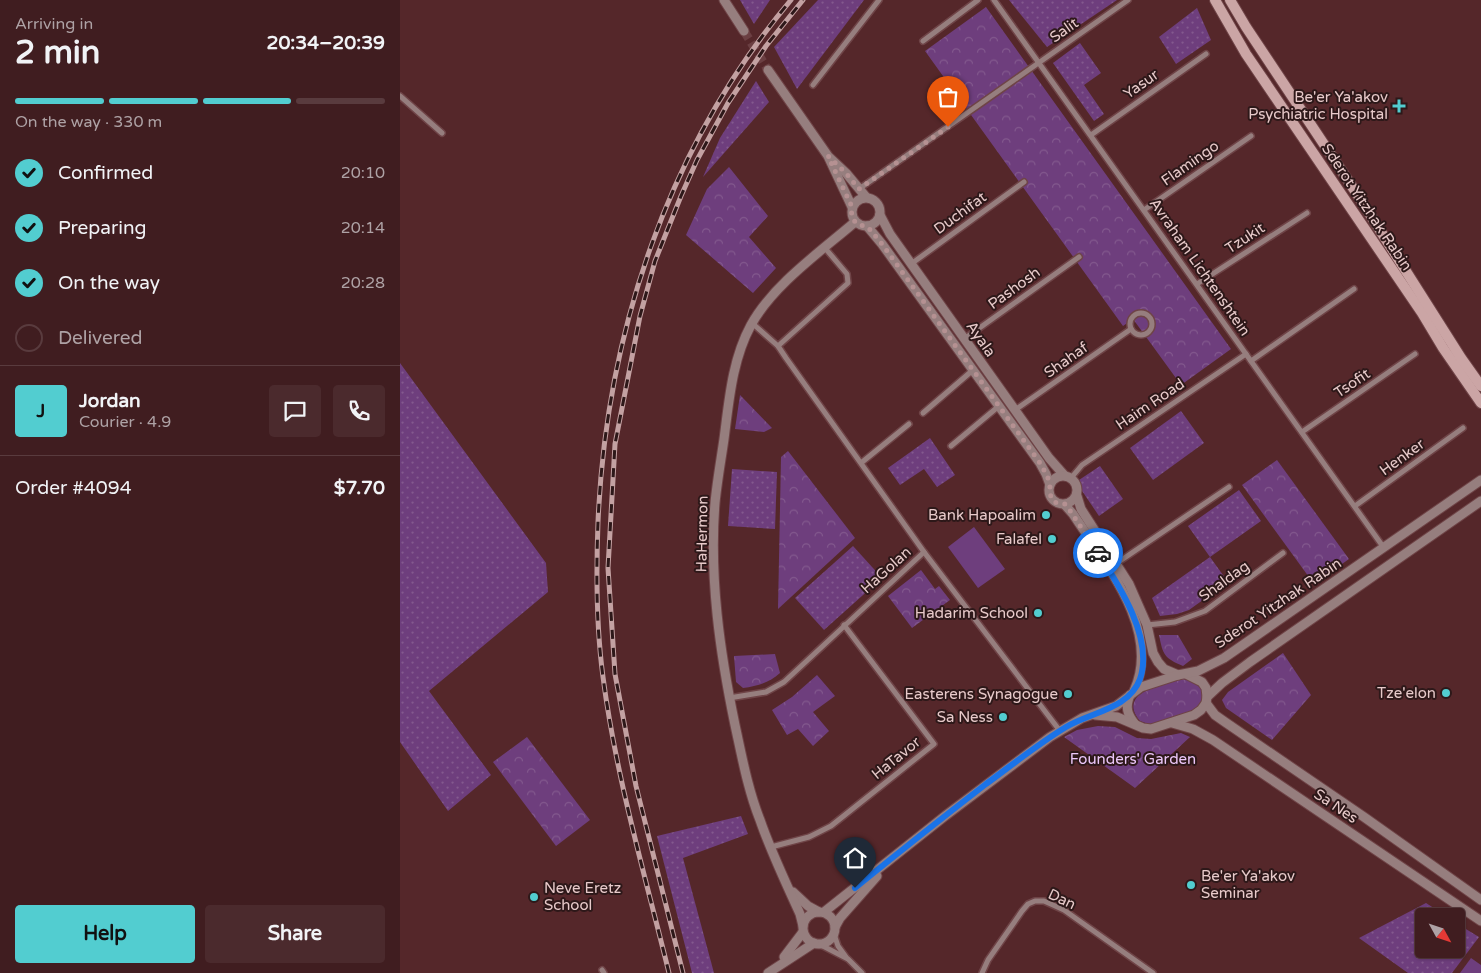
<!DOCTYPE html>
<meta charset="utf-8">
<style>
:root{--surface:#401d20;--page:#4b2a2d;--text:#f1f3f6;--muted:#aea2a5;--line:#593b3e;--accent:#52cdd0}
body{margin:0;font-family:"Varela Round",sans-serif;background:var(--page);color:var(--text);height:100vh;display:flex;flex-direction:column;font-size:19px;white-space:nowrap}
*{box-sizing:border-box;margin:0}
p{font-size:16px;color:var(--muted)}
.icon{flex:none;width:28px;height:28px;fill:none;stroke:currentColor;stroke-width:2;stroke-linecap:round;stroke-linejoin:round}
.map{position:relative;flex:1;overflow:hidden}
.sheet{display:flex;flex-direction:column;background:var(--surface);width:400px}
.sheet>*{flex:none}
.needle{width:32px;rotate:130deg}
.tools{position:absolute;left:1015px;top:908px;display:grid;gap:10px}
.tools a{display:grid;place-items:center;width:50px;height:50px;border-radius:5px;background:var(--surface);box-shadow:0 1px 4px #0004,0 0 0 1px var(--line);font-size:25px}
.pin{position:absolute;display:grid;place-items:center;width:42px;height:42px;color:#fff;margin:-51px -21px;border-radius:50% 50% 50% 0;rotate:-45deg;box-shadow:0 0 5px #0007}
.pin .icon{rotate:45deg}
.courier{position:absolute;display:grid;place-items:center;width:50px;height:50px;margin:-25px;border:4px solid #1a73e8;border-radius:50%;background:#fff;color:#222;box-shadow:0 1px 6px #0007}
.head em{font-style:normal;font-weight:800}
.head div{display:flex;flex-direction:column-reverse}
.head{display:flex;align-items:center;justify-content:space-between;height:85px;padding:0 15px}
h1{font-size:32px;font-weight:800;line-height:38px}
.bar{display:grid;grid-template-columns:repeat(4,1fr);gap:8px 5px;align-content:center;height:60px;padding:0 15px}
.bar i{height:6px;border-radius:4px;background:var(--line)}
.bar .on{background:var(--accent)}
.bar p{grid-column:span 4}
.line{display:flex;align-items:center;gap:12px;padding:0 15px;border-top:1px solid var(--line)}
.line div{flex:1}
.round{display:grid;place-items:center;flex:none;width:52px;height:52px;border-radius:5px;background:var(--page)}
ol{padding:0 15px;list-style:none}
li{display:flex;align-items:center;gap:15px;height:55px}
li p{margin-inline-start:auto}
li .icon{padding:5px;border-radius:50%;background:var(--accent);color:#111;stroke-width:4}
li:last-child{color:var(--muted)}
li i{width:28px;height:28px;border:2px solid var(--line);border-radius:50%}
.action{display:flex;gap:10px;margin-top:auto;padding:10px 15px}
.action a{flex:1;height:58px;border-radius:5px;background:var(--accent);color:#111;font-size:20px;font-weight:800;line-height:58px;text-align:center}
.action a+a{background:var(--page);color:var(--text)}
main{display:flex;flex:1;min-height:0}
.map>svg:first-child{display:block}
.grass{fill:url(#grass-dots)}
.forest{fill:url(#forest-crowns)}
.pitch{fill:#6e3e7d}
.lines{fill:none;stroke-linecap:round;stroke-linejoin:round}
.tertiary-tunnel{stroke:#6b3f42;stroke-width:9;stroke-dasharray:9 4.5;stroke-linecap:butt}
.minor-casing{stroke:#6f4447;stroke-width:8}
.tertiary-casing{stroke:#6f4447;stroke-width:11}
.secondary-casing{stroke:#6f4447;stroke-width:12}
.minor{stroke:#967e7e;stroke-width:5}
.tertiary{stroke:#967e7e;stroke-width:9}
.secondary{stroke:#cba5a5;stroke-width:10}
.rail-casing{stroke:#c3a1a2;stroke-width:5}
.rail{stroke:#2d1819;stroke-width:3;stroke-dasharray:9;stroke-linecap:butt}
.done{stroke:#b59192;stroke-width:5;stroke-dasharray:0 9}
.route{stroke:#1a73e8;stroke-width:6}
.poi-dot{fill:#52cdd0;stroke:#2d1819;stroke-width:2}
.labels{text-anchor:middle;stroke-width:4;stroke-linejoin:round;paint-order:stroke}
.street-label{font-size:15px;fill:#e8caca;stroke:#2d1819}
.poi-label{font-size:15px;fill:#e8caca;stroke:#2d1819;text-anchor:end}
.park-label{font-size:15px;fill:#ecc7f9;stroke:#2d1819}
</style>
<main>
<section class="sheet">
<div class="head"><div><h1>2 min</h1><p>Arriving in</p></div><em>20:34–20:39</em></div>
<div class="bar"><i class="on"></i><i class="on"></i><i class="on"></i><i></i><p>On the way · 330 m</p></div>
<ol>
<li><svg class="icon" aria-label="check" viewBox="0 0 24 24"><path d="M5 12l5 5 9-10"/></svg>Confirmed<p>20:10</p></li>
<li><svg class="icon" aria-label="check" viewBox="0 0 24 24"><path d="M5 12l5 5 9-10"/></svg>Preparing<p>20:14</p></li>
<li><svg class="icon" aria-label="check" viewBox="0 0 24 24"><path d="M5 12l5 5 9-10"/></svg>On the way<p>20:28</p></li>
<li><i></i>Delivered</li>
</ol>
<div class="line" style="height:90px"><b class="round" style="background:var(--accent);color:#111">J</b><div><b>Jordan</b><p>Courier · 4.9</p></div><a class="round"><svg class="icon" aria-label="chat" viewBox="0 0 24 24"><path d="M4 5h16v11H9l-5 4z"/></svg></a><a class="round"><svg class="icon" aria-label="phone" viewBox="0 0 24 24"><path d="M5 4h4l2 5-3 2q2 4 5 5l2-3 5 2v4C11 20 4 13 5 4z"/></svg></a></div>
<div class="line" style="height:65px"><div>Order #4094</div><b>$7.70</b></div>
<div class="action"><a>Help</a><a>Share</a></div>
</section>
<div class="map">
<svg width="1081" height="973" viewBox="0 0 1081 973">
<defs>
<pattern id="grass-dots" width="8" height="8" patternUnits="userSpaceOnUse" patternTransform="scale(1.25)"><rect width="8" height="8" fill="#6e3e7d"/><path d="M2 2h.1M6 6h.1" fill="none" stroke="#83598e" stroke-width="1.8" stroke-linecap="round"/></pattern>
<pattern id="forest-crowns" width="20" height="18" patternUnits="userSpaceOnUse" patternTransform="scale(1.25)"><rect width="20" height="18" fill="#6e3e7d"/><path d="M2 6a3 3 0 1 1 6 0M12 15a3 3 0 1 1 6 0" fill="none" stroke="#83598e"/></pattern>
</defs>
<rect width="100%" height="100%" fill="#55272a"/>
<g class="grass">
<polygon points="340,0 370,0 354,24"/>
<polygon points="418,0 464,0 397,89 374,47"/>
<polygon points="609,0 717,0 647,47"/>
<polygon points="797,8 811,40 776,64 759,37"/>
<polygon points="680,43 701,73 684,85 704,114 694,121 653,63"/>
<polygon points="356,81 369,102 303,177 320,138"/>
<polygon points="0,363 146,563 148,592 29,691 91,775 48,811 0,742"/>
<polygon points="781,411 804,443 753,480 730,448"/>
<polygon points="530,438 555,475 537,487 524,469 500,485 488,468"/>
<polygon points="700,466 723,499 699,516 676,482"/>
<polygon points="332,469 377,472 375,529 328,526"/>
<polygon points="839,490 861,521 810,557 828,582 789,610 777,614 760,616 752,598 810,557 788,526"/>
<polygon points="453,546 482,578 424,630 395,598"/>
<polygon points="341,816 348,834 283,858 314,973 292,973 257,836"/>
<polygon points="1026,903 1046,916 1024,916 1024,949 1056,949 1056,923 1079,937 1052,973 1008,973 959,938"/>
</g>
<g class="forest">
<polygon points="586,7 831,349 781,385 733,319 723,326 525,51"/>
<polygon points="329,167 368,216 349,237 376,268 353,293 286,235 307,189"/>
<polygon points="340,395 372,428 364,432 335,429"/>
<polygon points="388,451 455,538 378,609 381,457"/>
<polygon points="877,460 949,559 914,584 842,485"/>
<polygon points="521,570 535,589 539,586 550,600 512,628 488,596"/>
<path d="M759 635H778L792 659 783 666C764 658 763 655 759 635Z"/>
<polygon points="883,653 911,695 872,740 826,708 822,700 828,692"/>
<path d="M375 654 380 673C369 683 357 686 343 688L336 682 334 656Z"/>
<polygon points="417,675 435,696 413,712 429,731 413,746 398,729 387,735 372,710 392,697"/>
<path d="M781 679C794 678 812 693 799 706 792 713 761 724 751 724 747 724 744 722 740 721 717 692 761 686 781 679Z"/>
<polygon points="698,726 715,727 737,738 751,739 781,733 790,737 735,788 664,737 677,730"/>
<polygon points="127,737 190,820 156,846 93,762"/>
</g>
<g class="pitch">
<polygon points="574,527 605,569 578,588 548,547"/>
<polygon points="1071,958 1081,965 1081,973 1060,973"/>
</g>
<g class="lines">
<polyline class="tertiary-tunnel" points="344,31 368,70"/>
<g class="minor-casing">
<g id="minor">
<polyline points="594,0 984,548"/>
<polyline points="523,41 578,0"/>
<polyline points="413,85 479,0"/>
<polyline points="0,96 42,133"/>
<polyline points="691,135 806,54"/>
<polyline points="459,189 728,0"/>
<polyline points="744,210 851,136"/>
<polyline points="511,264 624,182"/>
<polyline points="797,284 907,213"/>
<circle cx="741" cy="324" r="11"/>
<polyline points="352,323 378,346 386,358 524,552 660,731"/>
<polyline points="564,339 679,257"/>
<polyline points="378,346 448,283 447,274 425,248"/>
<polyline points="851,361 954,289"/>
<polyline points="615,410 731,329"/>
<polyline points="523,413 573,370"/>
<polyline points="902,432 1015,354"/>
<polyline points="551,446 599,406"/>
<polyline points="461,463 509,424"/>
<polyline points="671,478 682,465 846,354"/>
<polyline points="955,506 1063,428"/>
<polyline points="717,563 829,487"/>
<polyline points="747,625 775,622 805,611 883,553"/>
<polyline points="329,698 366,692 384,682 524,552"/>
<polyline points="371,847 409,837 431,826 534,744 444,625"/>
<polyline points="434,934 438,946 446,957"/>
<polyline points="419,944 448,959 462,973"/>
<polyline points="202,970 204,973"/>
<polyline points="582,973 588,960 622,911 628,904 635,901 644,901 653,905 664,910 753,973"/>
</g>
</g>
<g class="tertiary-casing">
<g id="tertiary">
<polyline points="324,0 344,31"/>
<polyline points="368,70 428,156 452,207"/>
<polyline points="430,158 446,173 466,197"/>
<circle cx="466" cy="212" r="14"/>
<polyline points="480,215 490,234 649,458 664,475"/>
<polyline points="467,226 482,244 640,463 646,474 650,485"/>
<circle cx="663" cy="490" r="14"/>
<polyline points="677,496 681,509 729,584 747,625 753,653 758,662 764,669 778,675"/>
<path d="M665 505 673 514C705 563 762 630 734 691"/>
<path d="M730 695C725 707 727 714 735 724"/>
<polyline points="807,697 822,683 850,662 1081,501"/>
<polyline points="806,703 815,715 825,722 964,817 1081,900"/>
<polyline points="695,715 717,717 743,728 751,729 794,715 801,710 806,703 807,697 806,688 802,682 786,674"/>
<polyline points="772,723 793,729 813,740 1081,921"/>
<polyline points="393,892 408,906 419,912"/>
<circle cx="419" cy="928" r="16"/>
<polyline points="424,912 545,816 650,737 682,718 716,706 741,687 778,675 798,671 824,658 1081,480"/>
<path d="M403 926 400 914C386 883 371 852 360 820 348 790 342 757 335 725 320 653 309 577 315 503 317 482 321 460 324 439 329 401 332 360 351 325 373 285 420 252 455 222"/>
<polyline points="435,927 440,918 477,876"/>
<polyline points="384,957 403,932"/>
<polyline points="368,973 414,943"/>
</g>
</g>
<g class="secondary-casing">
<g id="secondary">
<polyline points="815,0 846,54 1022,313 1043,348 1081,403"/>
<polyline points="830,0 846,27 959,197 1061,358 1081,386"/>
</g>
</g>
<use href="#minor" class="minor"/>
<use href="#tertiary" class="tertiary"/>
<use href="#secondary" class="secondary"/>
<g class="rail-casing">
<g id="rail">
<path d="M269 973C245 875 216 777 203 677 196 625 196 574 198 522 206 334 268 146 391 0"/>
<polyline points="283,973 236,786 215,674 208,568 215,444 240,316 255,261 281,196 297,160 328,103 366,46 403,0"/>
</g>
</g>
<use href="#rail" class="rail"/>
</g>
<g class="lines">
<path class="done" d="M548 127 459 189 446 173 428 156 452 207C450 218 455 226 467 226L482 244 640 463C643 469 647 474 649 481 652 493 646 504 665 504L669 509 698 553"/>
<path class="route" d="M455 888C498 853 542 818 586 784 612 765 638 744 666 727 691 712 729 709 740 679 754 639 719 585 698 553"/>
</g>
<g class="poi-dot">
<path d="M996.5 98.5h5v5h5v5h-5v5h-5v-5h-5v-5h5z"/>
<circle cx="646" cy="515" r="5"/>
<circle cx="652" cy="539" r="5"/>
<circle cx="638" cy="613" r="5"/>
<circle cx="1046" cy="693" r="5"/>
<circle cx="668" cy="694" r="5"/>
<circle cx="603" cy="717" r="5"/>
<circle cx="791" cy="885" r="5"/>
<circle cx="134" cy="897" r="5"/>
</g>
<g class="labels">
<g class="street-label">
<text transform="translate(664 30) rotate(-35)" y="5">Salit</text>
<text transform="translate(741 84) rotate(-35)" y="5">Yasur</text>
<text transform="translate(790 163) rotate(-35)" y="5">Flamingo</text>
<text transform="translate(967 207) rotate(56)" y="5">Sderot Yitzhak Rabin</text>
<text transform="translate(560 213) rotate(-36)" y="5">Duchifat</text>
<text transform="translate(845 238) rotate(-33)" y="5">Tzukit</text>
<text transform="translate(800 267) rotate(55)" y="5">Avraham Lichtenshtein</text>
<text transform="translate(614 288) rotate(-36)" y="5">Pashosh</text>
<text transform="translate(581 339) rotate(55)" y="5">Ayala</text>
<text transform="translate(666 360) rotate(-35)" y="5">Shahaf</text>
<text transform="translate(952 383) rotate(-34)" y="5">Tsofit</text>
<text transform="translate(750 404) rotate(-34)" y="5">Haim Road</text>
<text transform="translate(1002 457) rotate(-36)" y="5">Henker</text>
<text transform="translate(302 534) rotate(-89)" y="5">HaHermon</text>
<text transform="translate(486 570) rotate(-42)" y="5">HaGolan</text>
<text transform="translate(824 581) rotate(-36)" y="5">Shaldag</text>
<text transform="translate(878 603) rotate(-34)" y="5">Sderot Yitzhak Rabin</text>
<text transform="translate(496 758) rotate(-39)" y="5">HaTavor</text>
<text transform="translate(936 806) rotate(34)" y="5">Sa Nes</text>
<text transform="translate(662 899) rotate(25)" y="5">Dan</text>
</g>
<g class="poi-label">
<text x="988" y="102">Be'er Ya'akov<tspan x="988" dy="17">Psychiatric Hospital</tspan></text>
<text x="636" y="520">Bank Hapoalim</text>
<text x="642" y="544">Falafel</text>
<text x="628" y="618">Hadarim School</text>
<text x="1036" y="698">Tze'elon</text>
<text x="658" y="699">Easterens Synagogue</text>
<text x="593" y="722">Sa Ness</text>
<text x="801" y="881" text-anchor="start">Be'er Ya'akov<tspan x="801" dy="17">Seminar</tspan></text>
<text x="144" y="893" text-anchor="start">Neve Eretz<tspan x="144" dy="17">School</tspan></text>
</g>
<g class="park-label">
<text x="733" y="764">Founders' Garden</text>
</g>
</g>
</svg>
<div class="tools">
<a><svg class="needle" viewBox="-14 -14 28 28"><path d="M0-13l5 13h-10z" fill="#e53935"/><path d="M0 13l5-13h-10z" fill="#aea2a5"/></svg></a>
</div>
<div class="pin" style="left:548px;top:127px;background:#ea580c"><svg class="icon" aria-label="bag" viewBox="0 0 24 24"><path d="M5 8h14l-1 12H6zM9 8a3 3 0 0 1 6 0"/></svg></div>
<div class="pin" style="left:455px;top:888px;background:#1f2937"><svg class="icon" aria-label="home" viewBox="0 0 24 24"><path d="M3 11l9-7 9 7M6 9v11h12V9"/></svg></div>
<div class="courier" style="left:698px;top:553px"><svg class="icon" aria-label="car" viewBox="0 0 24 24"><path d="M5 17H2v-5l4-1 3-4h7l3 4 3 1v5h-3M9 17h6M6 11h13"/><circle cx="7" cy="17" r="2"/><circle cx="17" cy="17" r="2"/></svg></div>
</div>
</main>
